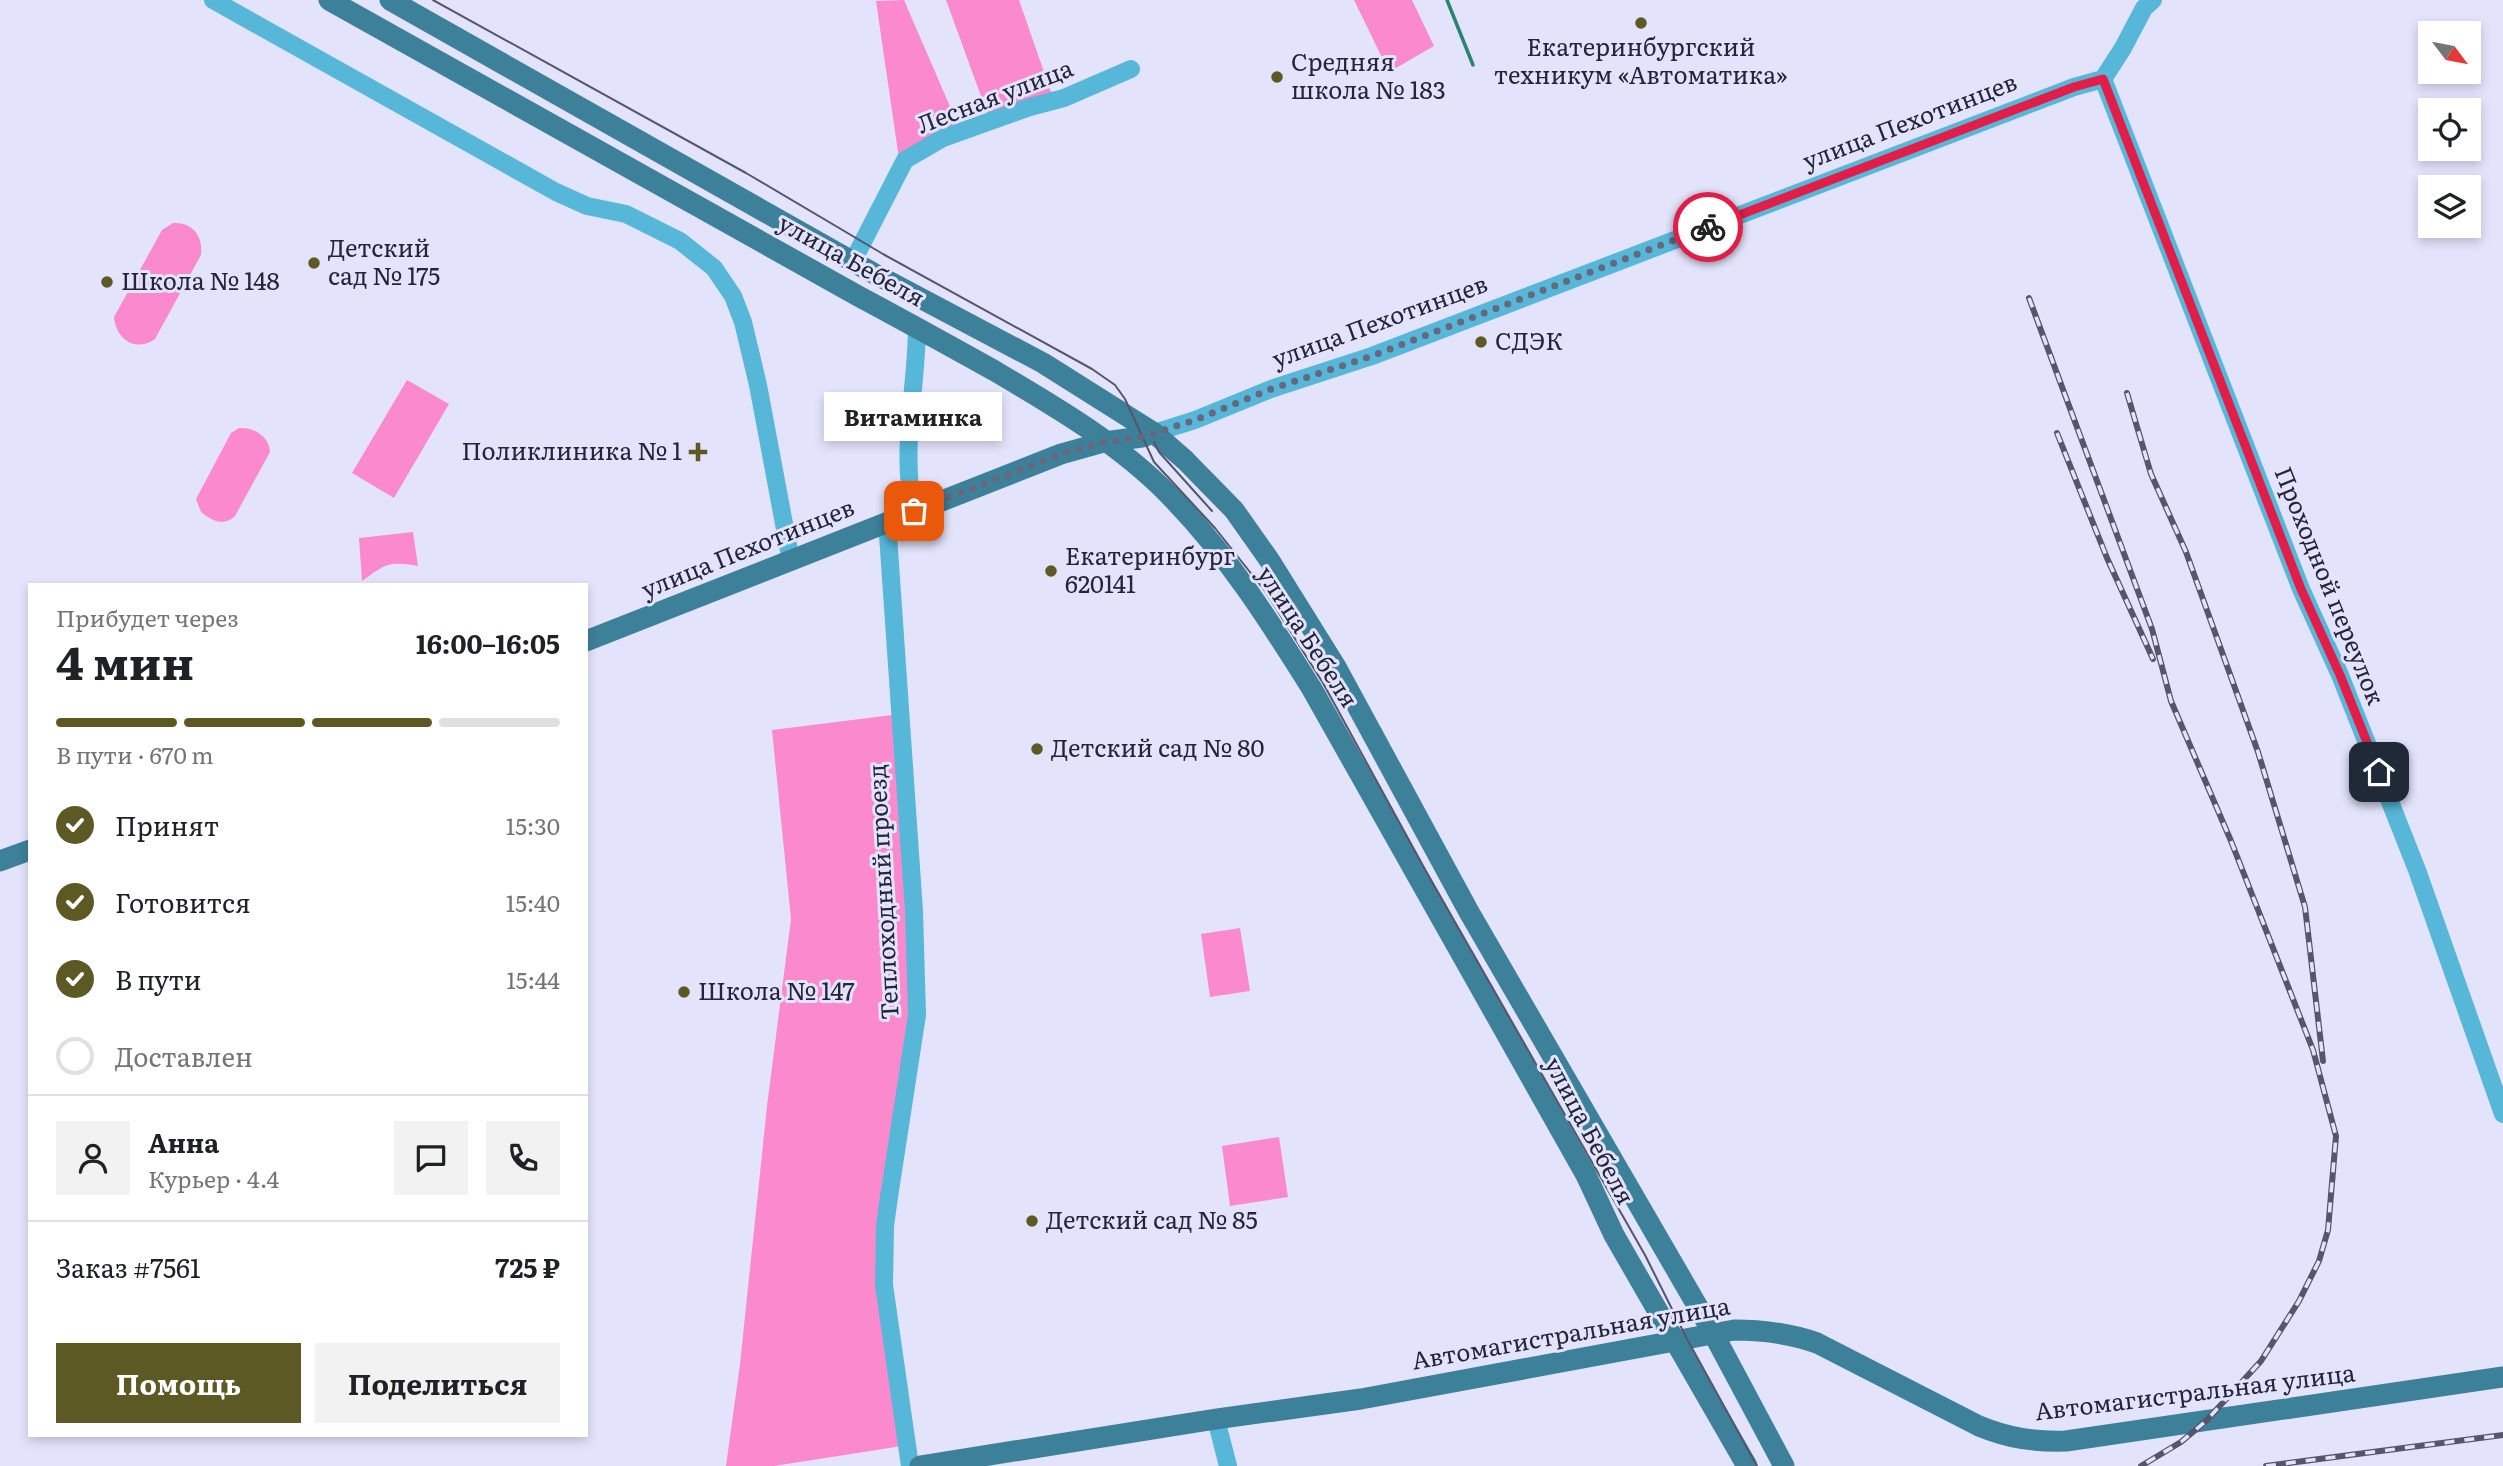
<!DOCTYPE html>
<html lang="ru">
<meta charset="utf-8">
<style>
:root{--surface:#fff;--page:#f2f2f2;--text:#202124;--muted:#757577;--line:#e0e0e0;--accent:#5d5925}
body{margin:0;font-family:Literata,serif;background:var(--page);color:var(--text);height:100vh;display:flex;flex-direction:column;font-size:26px;white-space:nowrap}
*{box-sizing:border-box;margin:0}
p{font-size:23px;color:var(--muted)}
.icon{flex:none;width:38px;height:38px;fill:none;stroke:currentColor;stroke-width:2;stroke-linecap:round;stroke-linejoin:round}
.map{position:relative;flex:1;overflow:hidden}
.side{position:absolute;left:28px;top:583px;width:560px;height:854px;display:flex;flex-direction:column;background:var(--surface);border-radius:0px;box-shadow:0 4px 10px #0003}
.side>*{flex:none}
.needle{width:46px;rotate:122deg}
.controls{position:absolute;left:2418px;top:21px;display:grid;gap:14px}
.controls a{display:grid;place-items:center;width:63px;height:63px;border-radius:0px;background:var(--surface);box-shadow:0 4px 10px #0003;font-size:35px}
.pin{position:absolute;display:grid;place-items:center;width:60px;height:60px;color:#fff;margin:-30px;border-radius:14px;box-shadow:0 4px 10px #0006}
.courier{position:absolute;display:grid;place-items:center;width:70px;height:70px;margin:-35px;border:5px solid #e11d48;border-radius:50%;background:#fff;color:#222;box-shadow:0 2px 9px #0007}
.bubble{position:absolute;height:49px;border-radius:0px;background:var(--surface);box-shadow:0 4px 10px #0003;font-size:23px;font-weight:700;line-height:49px;text-align:center}
.summary em{font-style:normal;font-weight:700}
.summary div{display:flex;flex-direction:column-reverse}
.summary{display:flex;align-items:center;justify-content:space-between;height:119px;padding:0 28px}
h1{font-size:46px;font-weight:700;line-height:52px}
.bar{display:grid;grid-template-columns:repeat(4,1fr);gap:10px 7px;align-content:center;height:84px;padding:0 28px}
.bar i{height:9px;border-radius:5px;background:var(--line)}
.bar .on{background:var(--accent)}
.bar p{grid-column:span 4}
.line{display:flex;align-items:center;gap:18px;padding:0 28px;border-top:2px solid var(--line)}
.line div{flex:1}
.round{display:grid;place-items:center;flex:none;width:74px;height:74px;border-radius:0px;background:var(--page)}
ol{padding:0 28px;list-style:none}
li{display:flex;align-items:center;gap:21px;height:77px}
li p{margin-inline-start:auto}
li .icon{padding:7px;border-radius:50%;background:var(--accent);color:#fff;stroke-width:4}
li:last-child{color:var(--muted)}
li i{width:38px;height:38px;border:4px solid var(--line);border-radius:50%}
.cta{display:flex;gap:14px;margin-top:auto;padding:14px 28px}
.cta a{flex:1;height:80px;border-radius:0px;background:var(--accent);color:#fff;font-size:28px;font-weight:700;line-height:80px;text-align:center}
.cta a+a{background:var(--page);color:var(--text)}
.map>svg:first-child{display:block}
.green{fill:#fa8acd}
.lines{fill:none;stroke-linecap:round;stroke-linejoin:round}
.stream{stroke:#27876c;stroke-width:3.5}
.minor{stroke:#57b7d9;stroke-width:18}
.major{stroke:#3d8099;stroke-width:21}
.tram{stroke:#55556b;stroke-width:2}
.rail-casing{stroke:#55556b;stroke-width:6}
.rail{stroke:#e3e3fc;stroke-width:3.5;stroke-dasharray:10;stroke-linecap:butt}
.done{stroke:#67677e;stroke-width:7;stroke-dasharray:0 12.6}
.route{stroke:#e11d48;stroke-width:9}
.poi-dot{fill:#5d5925;stroke:#e3e3fc;stroke-width:2.5}
.labels{text-anchor:middle;stroke-width:6;stroke-linejoin:round;paint-order:stroke}
.poi-label{font-size:24px;fill:#24243a;stroke:#e3e3fc;text-anchor:start}
.street-label{font-size:24px;fill:#24243a;stroke:#e3e3fc}
</style>
<div class="map">
<svg width="2503" height="1466" viewBox="0 0 2503 1466">
<rect width="100%" height="100%" fill="#e3e3fc"/>
<g class="green">
<polygon points="904,0 961,132 899,159 876,1"/>
<polygon points="946,0 1019,0 1052,95 990,121"/>
<polygon points="1354,0 1412,0 1434,46 1389,72"/>
<path d="M173 223C193 222 203 236 201 255L155 339C135 353 116 339 114 317L162 230Z"/>
<polygon points="407,380 449,404 394,498 352,473"/>
<path d="M239 428C254 427 269 436 270 452L235 516C224 527 212 521 201 512L196 499 231 433Z"/>
<path d="M413 532 418 566C388 561 386 564 362 581L359 538Z"/>
<polygon points="892,715 911,975 906,1057 877,1237 902,1446 774,1466 726,1466 740,1364 767,1106 791,919 772,730"/>
<polygon points="1240,928 1250,991 1210,997 1201,934"/>
<polygon points="1279,1137 1288,1197 1230,1206 1222,1146"/>
</g>
<g class="lines">
<polyline class="stream" points="1447,0 1473,65"/>
<g class="minor">
<polyline points="213,0 556,192 587,206 626,214 680,241 714,268 733,296 743,322 758,385 791,561"/>
<polyline points="2103,79 2301,589 2340,675 2417,870 2503,1114"/>
<polyline points="853,261 905,160 943,138 1030,107 1064,98 1131,69"/>
<polyline points="1154,433 1195,420 1271,389 1372,356 2074,87 2103,79 2123,48 2144,8 2153,0"/>
<path d="M914 511C900 451 917 387 917 326"/>
<polyline points="884,523 888,535 914,911 917,1015 889,1197 885,1226 884,1285 910,1466"/>
<polyline points="1216,1419 1228,1466"/>
</g>
<g class="major">
<path d="M329 0 860 297C905 321 950 346 995 371 1056 407 1121 445 1171 497 1227 554 1270 622 1312 689L1586 1175 1614 1235 1747 1466"/>
<polyline points="390,0 873,273 1043,363 1154,433 1185,460 1234,510 1270,561 1336,667 1469,912 1713,1333 1784,1466"/>
<polyline points="586,641 1061,454 1104,442 1142,437 1154,433"/>
<polyline points="0,861 30,850"/>
<path d="M920 1466 1216 1419 1361 1399 1734 1330C1763 1330 1789 1333 1817 1343L1979 1426C2008 1438 2034 1442 2066 1441L2503 1377"/>
</g>
<g class="tram">
<polyline points="433,0 746,173 883,254 1092,369 1115,385 1125,399 1154,462 1215,528 1265,591 1323,683 1427,873 1645,1255 1687,1339 1757,1466"/>
<polyline points="1154,442 1159,452 1212,511"/>
</g>
<g class="rail-casing">
<g id="rail">
<polyline points="2029,298 2152,629 2171,701 2231,841 2313,1050 2336,1136 2328,1230 2319,1261 2299,1301 2261,1361 2206,1421 2181,1442 2141,1466"/>
<polyline points="2127,393 2151,474 2186,552 2258,752 2305,907 2323,1061"/>
<polyline points="2057,433 2107,558 2153,659"/>
<polyline points="2266,1466 2503,1435"/>
</g>
</g>
<use href="#rail" class="rail"/>
</g>
<g class="lines">
<polyline class="done" points="914,511 1061,454 1104,442 1142,437 1195,420 1271,389 1372,356 1708,227"/>
<polyline class="route" points="1708,227 2074,87 2103,79 2301,589 2340,675 2379,772"/>
</g>
<g class="poi-dot">
<circle cx="1641" cy="23" r="7"/>
<circle cx="1277" cy="77" r="7"/>
<circle cx="314" cy="263" r="7"/>
<circle cx="107" cy="282" r="7"/>
<circle cx="1481" cy="342" r="7"/>
<path d="M694.5 441.5h7v7h7v7h-7v7h-7v-7h-7v-7h7z"/>
<circle cx="1051" cy="571" r="7"/>
<circle cx="1037" cy="749" r="7"/>
<circle cx="684" cy="992" r="7"/>
<circle cx="1032" cy="1221" r="7"/>
</g>
<g class="labels">
<g class="poi-label">
<text x="1641" y="56" text-anchor="middle">Екатеринбургский<tspan x="1641" dy="28">техникум «Автоматика»</tspan></text>
<text x="1291" y="71">Средняя<tspan x="1291" dy="28">школа № 183</tspan></text>
<text x="328" y="257">Детский<tspan x="328" dy="28">сад № 175</tspan></text>
<text x="121" y="290">Школа № 148</text>
<text x="1495" y="350">СДЭК</text>
<text x="682" y="460" text-anchor="end">Поликлиника № 1</text>
<text x="1065" y="565">Екатеринбург<tspan x="1065" dy="28">620141</tspan></text>
<text x="1051" y="757">Детский сад № 80</text>
<text x="698" y="1000">Школа № 147</text>
<text x="1046" y="1229">Детский сад № 85</text>
</g>
<g class="street-label">
<text transform="translate(995 97) rotate(-21)" y="8">Лесная улица</text>
<text transform="translate(1910 122) rotate(-21)" y="8">улица Пехотинцев</text>
<text transform="translate(851 261) rotate(29)" y="8">улица Бебеля</text>
<text transform="translate(1380 322) rotate(-20)" y="8">улица Пехотинцев</text>
<text transform="translate(748 549) rotate(-22)" y="8">улица Пехотинцев</text>
<text transform="translate(2329 586) rotate(68)" y="8">Проходной переулок</text>
<text transform="translate(1307 637) rotate(57)" y="8">улица Бебеля</text>
<text transform="translate(884 892) rotate(-93)" y="8">Теплоходный проезд</text>
<text transform="translate(1589 1131) rotate(62)" y="8">улица Бебеля</text>
<text transform="translate(1571 1334) rotate(-10)" y="8">Автомагистральная улица</text>
<text transform="translate(2195 1393) rotate(-7)" y="8">Автомагистральная улица</text>
</g>
</g>
</svg>
<div class="controls">
<a><svg class="needle" viewBox="-14 -14 28 28"><path d="M0-13l5 13h-10z" fill="#e53935"/><path d="M0 13l5-13h-10z" fill="#757577"/></svg></a>
<a><svg class="icon" aria-label="locate" viewBox="0 0 24 24"><circle cx="12" cy="12" r="6"/><path d="M12 2v4M12 18v4M2 12h4M18 12h4"/></svg></a>
<a><svg class="icon" aria-label="layers" viewBox="0 0 24 24"><path d="M12 4l9 5-9 5-9-5zM3 14l9 5 9-5"/></svg></a>
</div>
<div class="pin" style="left:914px;top:511px;background:#ea580c"><svg class="icon" aria-label="bag" viewBox="0 0 24 24"><path d="M5 8h14l-1 12H6zM9 8a3 3 0 0 1 6 0"/></svg></div>
<div class="pin" style="left:2379px;top:772px;background:#1f2937"><svg class="icon" aria-label="home" viewBox="0 0 24 24"><path d="M3 11l9-7 9 7M6 9v11h12V9"/></svg></div>
<div class="courier" style="left:1708px;top:227px"><svg class="icon" aria-label="bike" viewBox="0 0 24 24"><circle cx="6" cy="16" r="4"/><circle cx="18" cy="16" r="4"/><path d="M6 16l4-8h5l3 8M10 8l3 8H6M13 5h3"/></svg></div>
<div class="bubble" style="left:824px;top:392px;width:178px">Витаминка</div>
<section class="side">
<div class="summary"><div><h1>4 мин</h1><p>Прибудет через</p></div><em>16:00–16:05</em></div>
<div class="bar"><i class="on"></i><i class="on"></i><i class="on"></i><i></i><p>В пути · 670 m</p></div>
<ol>
<li><svg class="icon" aria-label="check" viewBox="0 0 24 24"><path d="M5 12l5 5 9-10"/></svg>Принят<p>15:30</p></li>
<li><svg class="icon" aria-label="check" viewBox="0 0 24 24"><path d="M5 12l5 5 9-10"/></svg>Готовится<p>15:40</p></li>
<li><svg class="icon" aria-label="check" viewBox="0 0 24 24"><path d="M5 12l5 5 9-10"/></svg>В пути<p>15:44</p></li>
<li><i></i>Доставлен</li>
</ol>
<div class="line" style="height:126px"><a class="round"><svg class="icon" aria-label="person" viewBox="0 0 24 24"><circle cx="12" cy="8" r="4"/><path d="M4 21q1-7 8-7t8 7"/></svg></a><div><b>Анна</b><p>Курьер · 4.4</p></div><a class="round"><svg class="icon" aria-label="chat" viewBox="0 0 24 24"><path d="M4 5h16v11H9l-5 4z"/></svg></a><a class="round"><svg class="icon" aria-label="phone" viewBox="0 0 24 24"><path d="M5 4h4l2 5-3 2q2 4 5 5l2-3 5 2v4C11 20 4 13 5 4z"/></svg></a></div>
<div class="line" style="height:91px"><div>Заказ #7561</div><b>725 ₽</b></div>
<div class="cta"><a>Помощь</a><a>Поделиться</a></div>
</section>
</div>
